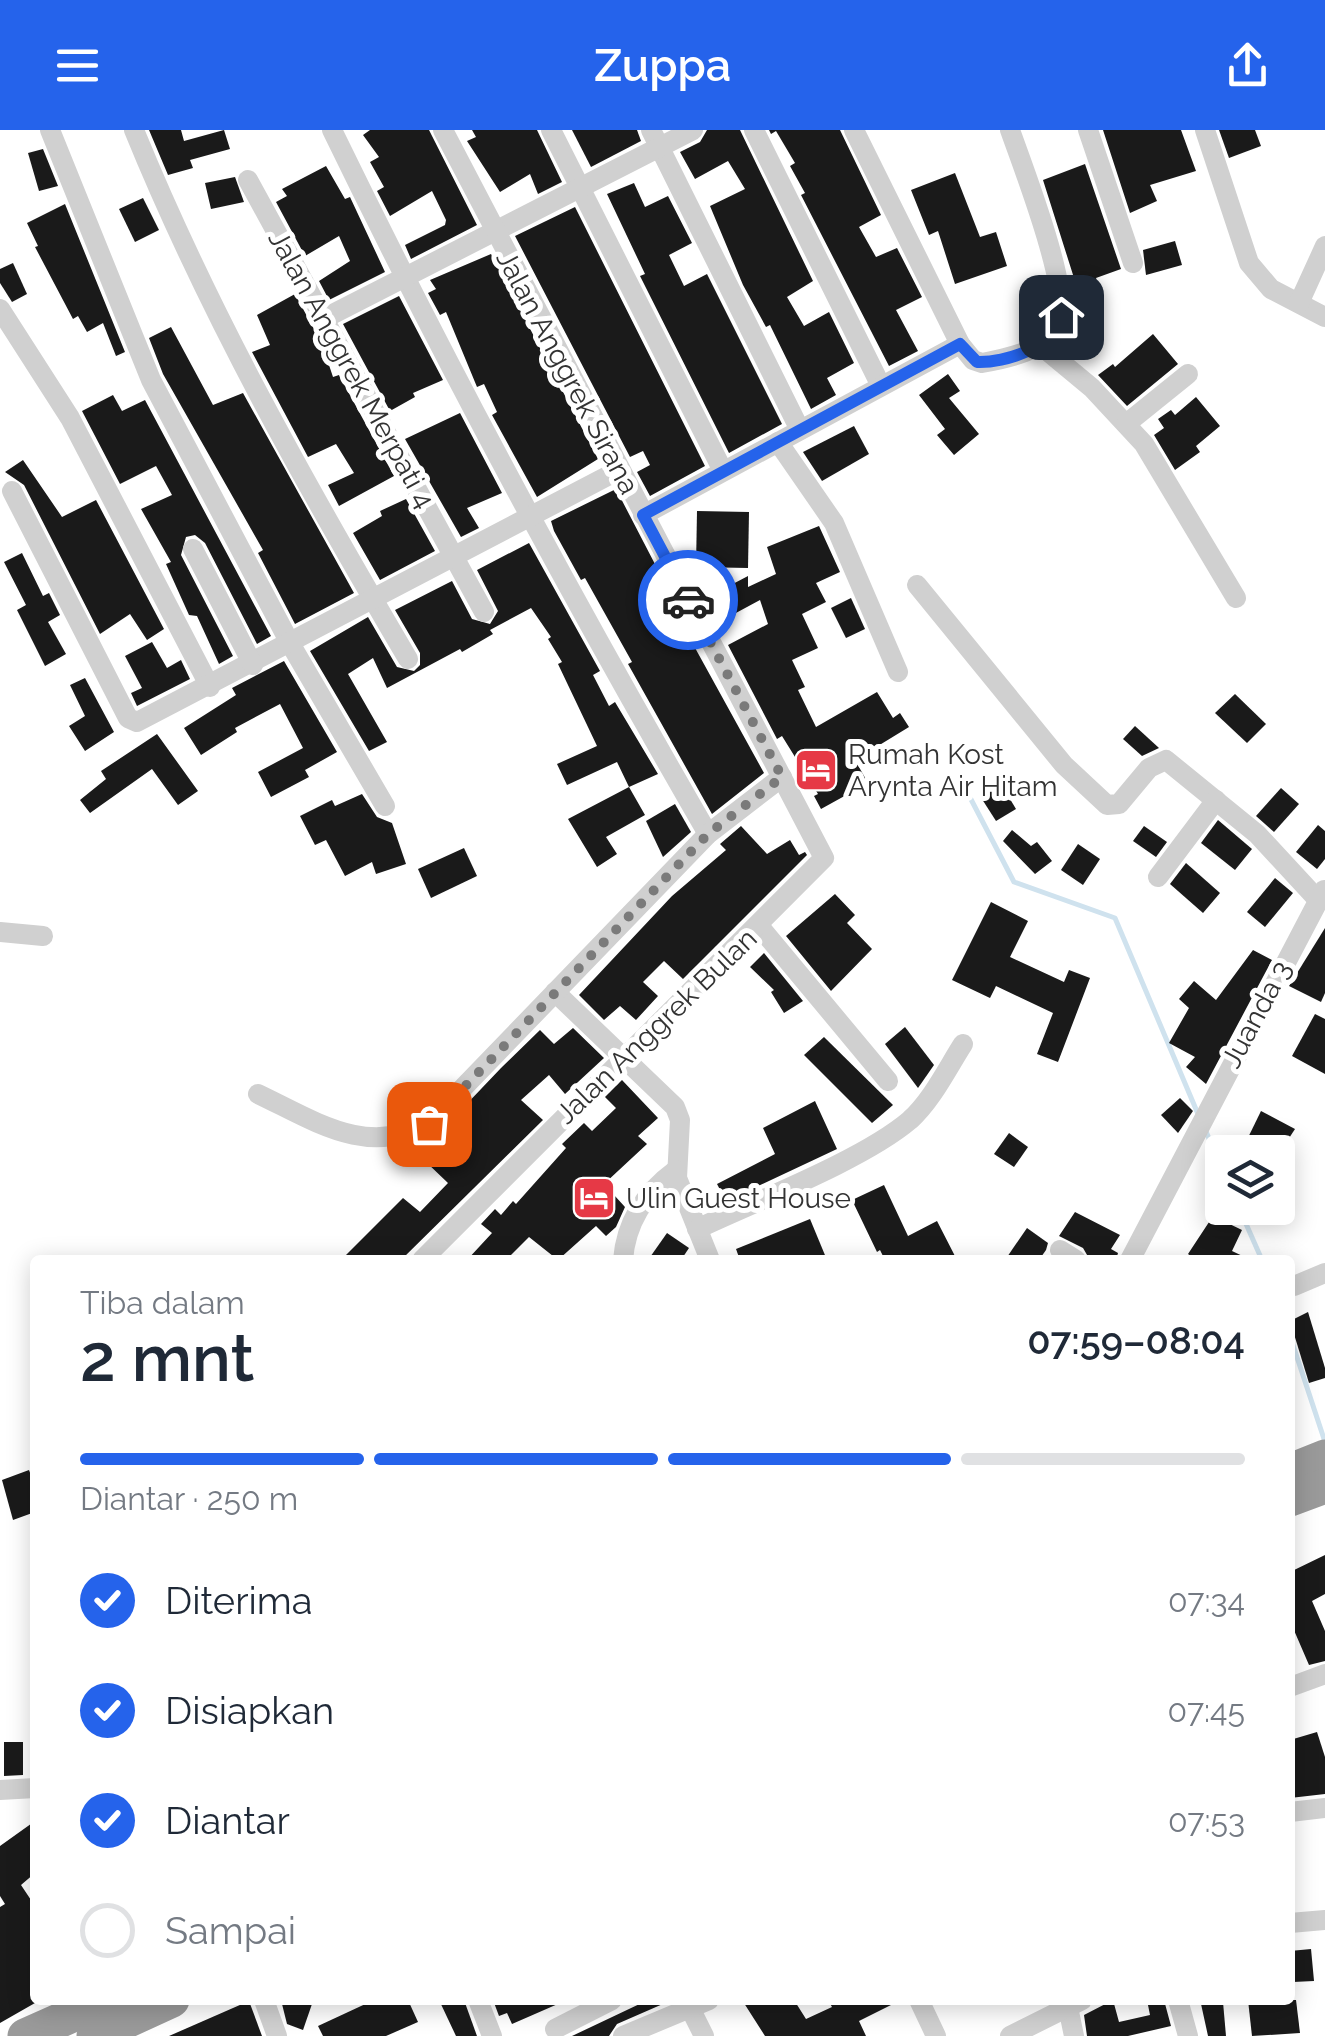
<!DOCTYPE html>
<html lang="id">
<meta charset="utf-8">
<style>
:root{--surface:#fff;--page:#f2f2f3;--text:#1f2937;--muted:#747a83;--line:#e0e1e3;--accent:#2563eb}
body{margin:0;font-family:Raleway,sans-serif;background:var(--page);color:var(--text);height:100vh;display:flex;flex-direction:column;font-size:38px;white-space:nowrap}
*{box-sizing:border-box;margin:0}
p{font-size:32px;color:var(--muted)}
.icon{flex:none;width:55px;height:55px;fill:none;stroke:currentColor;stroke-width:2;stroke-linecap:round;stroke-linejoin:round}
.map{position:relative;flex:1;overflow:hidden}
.drawer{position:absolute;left:30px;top:1125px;width:1265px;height:750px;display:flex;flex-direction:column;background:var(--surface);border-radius:10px;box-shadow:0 5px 25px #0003}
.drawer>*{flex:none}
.fabs{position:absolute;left:1205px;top:1005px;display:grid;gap:20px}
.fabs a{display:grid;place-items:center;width:90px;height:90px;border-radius:10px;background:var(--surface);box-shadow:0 5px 25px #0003;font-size:50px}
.pin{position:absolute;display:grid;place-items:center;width:85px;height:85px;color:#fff;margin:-42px;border-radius:20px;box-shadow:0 5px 15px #0006}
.courier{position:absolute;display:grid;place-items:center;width:100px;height:100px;margin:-50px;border:8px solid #2563eb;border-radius:50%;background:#fff;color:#222;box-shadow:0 2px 12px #0007}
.overview em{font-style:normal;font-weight:600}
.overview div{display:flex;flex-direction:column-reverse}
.overview{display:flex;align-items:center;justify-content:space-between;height:170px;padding:0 50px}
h1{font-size:65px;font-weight:600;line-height:75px}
.bar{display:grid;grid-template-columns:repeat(4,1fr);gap:15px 10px;align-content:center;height:120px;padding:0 50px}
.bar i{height:12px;border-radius:8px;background:var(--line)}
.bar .active{background:var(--accent)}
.bar p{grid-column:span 4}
ol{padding:0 50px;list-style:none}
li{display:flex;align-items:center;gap:30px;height:110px}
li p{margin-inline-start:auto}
li .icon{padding:10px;border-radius:50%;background:var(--accent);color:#fff;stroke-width:4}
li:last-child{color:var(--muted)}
li i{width:55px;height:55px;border:5px solid var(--line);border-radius:50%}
header{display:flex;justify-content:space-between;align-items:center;height:130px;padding:0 50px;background:var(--accent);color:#fff;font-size:45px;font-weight:600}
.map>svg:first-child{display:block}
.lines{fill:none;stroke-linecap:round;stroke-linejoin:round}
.stream{stroke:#cfe2ee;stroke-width:5}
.building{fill:#1a1a1a}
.street{stroke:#d0d0d0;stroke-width:20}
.highway{stroke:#9a9a9a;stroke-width:35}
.done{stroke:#7a7a7a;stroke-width:10;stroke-dasharray:0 18}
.route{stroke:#2563eb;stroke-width:12}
.labels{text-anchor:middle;stroke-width:10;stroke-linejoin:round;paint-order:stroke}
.street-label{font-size:28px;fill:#333;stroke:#fff}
.poi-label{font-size:28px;fill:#333;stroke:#fff;text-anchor:start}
</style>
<header><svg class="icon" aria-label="menu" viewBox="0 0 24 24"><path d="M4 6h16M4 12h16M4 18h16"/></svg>Zuppa<svg class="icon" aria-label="share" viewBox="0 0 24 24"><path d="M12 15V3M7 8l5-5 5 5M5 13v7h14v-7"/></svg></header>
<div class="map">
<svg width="1325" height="1906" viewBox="0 0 1325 1906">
<rect width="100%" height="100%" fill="#fff"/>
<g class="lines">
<g class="stream">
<polyline points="963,654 1014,752 1115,788 1198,984"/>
<polyline points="1205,999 1222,1040"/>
<polyline points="1239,1078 1262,1130"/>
<polyline points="1290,1206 1325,1312"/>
</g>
</g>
<g class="building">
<polygon points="149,0 181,0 184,11 224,0 230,19 190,30 193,38 168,45"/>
<polygon points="370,0 429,0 477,95 411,129 405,115 445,95 446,90 432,61 390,86 377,61 384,57 370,32 379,27 363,5"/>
<polygon points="472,0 537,0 562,52 538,64 530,44 500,62 467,11 476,7"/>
<polygon points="572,0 637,0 641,11 591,37"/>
<polygon points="707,0 740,0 813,151 787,167 804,196 829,182 854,233 827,248 836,265 811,279 770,195 766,197 743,155 710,76 745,59 728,31 695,49 680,22 700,12"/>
<polygon points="769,0 840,0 881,85 859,97 876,127 897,118 922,167 896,180 918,221 889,236 801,65 805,63 790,36 795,33 776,1 771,4"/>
<polygon points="1103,0 1181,0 1196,41 1150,55 1157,71 1130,83"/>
<polygon points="1219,0 1255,0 1261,16 1229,28"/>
<polygon points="43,19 58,56 39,61 28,23"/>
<polygon points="1085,34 1121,139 1096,148 1098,156 1074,164 1074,148 1043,50"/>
<polygon points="326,36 345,69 350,67 385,142 329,170 319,151 350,131 339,106 305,126 276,72 287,66 282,59"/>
<polygon points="955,43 980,107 996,102 1007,136 955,154 938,101 929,105 911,60"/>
<polygon points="235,47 244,72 211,79 205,53"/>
<polygon points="634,53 645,77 668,66 692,113 669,125 684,156 707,144 782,294 729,323 640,146 645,144 607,64"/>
<polygon points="143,68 159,100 135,112 119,79"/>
<polygon points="65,74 125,222 116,226 103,193 87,202 78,186 73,189 35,117 38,116 27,93"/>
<polygon points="575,77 705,336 650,366 637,342 650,335 643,321 630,327 515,106"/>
<polygon points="1175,111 1182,135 1146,145 1143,120"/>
<polygon points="491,124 598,329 537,367 492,285 497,282 484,254 477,257 446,182 440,185 428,163 436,159 430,150"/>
<polygon points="13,133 27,164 12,172 0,153 0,139"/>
<polygon points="295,164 322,214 333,247 339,245 394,346 339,376 328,355 354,343 336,314 308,327 252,222 270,215 257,185"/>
<polygon points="399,166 443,250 413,263 415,267 390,281 343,194"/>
<polygon points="171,197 213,275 243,263 354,463 295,494 258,423 263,420 163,244 149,208"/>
<polygon points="1153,204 1178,234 1127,276 1098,245 1113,234 1115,237"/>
<polygon points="948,244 960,261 949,268 979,304 954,325 937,305 945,299 919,265"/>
<polygon points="113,265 122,281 145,270 271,506 257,514 205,413 195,405 186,407 181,425 233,526 219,534 197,486 189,485 166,434 171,432 141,379 172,365 156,336 120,354 82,281"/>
<polygon points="1196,267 1220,296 1196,316 1200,322 1175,340 1154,305 1164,298 1158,289 1171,280 1175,285"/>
<polygon points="460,283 502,363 467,378 479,398 461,407 405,309"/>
<polygon points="854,296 869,324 822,351 803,322"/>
<polygon points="23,330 62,387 96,370 164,499 147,510 130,484 100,504 24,355 5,342"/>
<polygon points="616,359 671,465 667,467 764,643 712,684 628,534 632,532 585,448 581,450 554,401 551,391"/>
<polygon points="406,369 435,421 380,450 353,403 382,386 380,381"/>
<polygon points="697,381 749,382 748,438 696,437"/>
<polygon points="819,396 840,442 816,453 826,472 802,484 818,518 792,530 805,557 798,560 816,597 877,562 893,588 900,583 909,597 855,630 868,653 821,679 814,666 818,664 782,606 777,609 728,515 768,494 760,470 721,491 708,467 748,446 748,457 776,444 767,417"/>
<polygon points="529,413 600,541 593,545 609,576 615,572 658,644 629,657 617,632 567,655 557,634 597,616 558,534 562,532 548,509 551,507 531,478 490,500 493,504 462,522 460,519 387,558 373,528 348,544 387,612 369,621 310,521 368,487 397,537 414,541 420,535 420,523 395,480 452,451 472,489 490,494 498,481 477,440"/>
<polygon points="22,423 43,466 49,463 60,485 48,492 66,524 45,536 17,480 26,475 4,432"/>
<polygon points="851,468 865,499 846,508 831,478"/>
<polygon points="152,512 167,538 181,530 190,549 137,576 131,563 142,558 125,526"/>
<polygon points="284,531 337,622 305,640 309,647 271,667 258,642 303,618 280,574 235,598 237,602 201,625 184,598 236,565 232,558"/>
<polygon points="85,548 114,602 85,621 69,596 85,586 70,555"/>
<polygon points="1235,564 1266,594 1247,613 1215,583"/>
<polygon points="1135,596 1159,618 1142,626 1123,609"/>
<polygon points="157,604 198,661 178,675 152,639 90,683 80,670 106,649 101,641"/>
<polygon points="1001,654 1016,679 996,691 980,666"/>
<polygon points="629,657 645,685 606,707 617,724 597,737 568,689"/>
<polygon points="1281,658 1299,674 1274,702 1256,686"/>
<polygon points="362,664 377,687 392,693 406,734 376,744 372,732 345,746 326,710 315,715 300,686 332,670 335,676"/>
<polygon points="675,674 691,702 663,727 646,691"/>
<polygon points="1218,690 1252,719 1235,740 1201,713"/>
<polygon points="1318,695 1325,701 1325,729 1317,739 1296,722"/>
<polygon points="741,696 767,724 790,710 799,725 805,722 807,725 683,849 664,831 643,852 658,866 636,890 620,876 604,890 579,865 672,766 726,720 720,714"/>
<polygon points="1144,696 1167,712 1156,727 1133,711"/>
<polygon points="1012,700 1031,716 1037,712 1052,731 1035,744 1003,711"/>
<polygon points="1078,714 1100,729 1083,755 1061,740"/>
<polygon points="464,718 477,746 431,768 418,739"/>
<polygon points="1186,733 1220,763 1203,783 1170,754"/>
<polygon points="1275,748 1293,763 1265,797 1247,782"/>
<polygon points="835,764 855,785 847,793 872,819 831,861 786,806"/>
<polygon points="991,772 1028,791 1010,827 1064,852 1069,840 1090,848 1058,932 1037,924 1053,883 996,856 990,868 952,850"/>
<polygon points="1325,798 1325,863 1321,872 1289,856"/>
<polygon points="1253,820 1272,830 1206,954 1186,937 1195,927 1169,913 1189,878 1179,869 1194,851 1216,870"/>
<polygon points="764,823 803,871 784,883 771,862 774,860 750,837"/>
<polygon points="1315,884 1325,889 1325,944 1292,926"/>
<polygon points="905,897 934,935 918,958 885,914"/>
<polygon points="573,898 604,928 565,964 549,945 521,970 543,990 401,1130 341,1130 403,1068 420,1082 448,1053 425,1031 447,1008 441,1001 501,938 540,900 554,914"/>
<polygon points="824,907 893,975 872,993 804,925"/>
<polygon points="622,950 658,988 638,1006 647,1014 604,1054 625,1077 616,1097 606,1106 596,1096 558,1130 529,1107 506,1130 467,1130 492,1103 481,1094 495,1079 501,1085 513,1071 516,1074 566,1018 562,1014 584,993 592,1001 616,978 605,967"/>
<polygon points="1180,968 1193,981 1178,1003 1161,985"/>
<polygon points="815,971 837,1019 726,1071 717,1054 775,1024 763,998"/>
<polygon points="1261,981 1295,999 1280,1022 1241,1022"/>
<polygon points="1009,1003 1028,1017 1014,1037 994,1024"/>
<polygon points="884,1055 908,1106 937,1091 957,1130 885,1130 880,1120 877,1122 852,1070"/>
<polygon points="1075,1082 1120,1105 1111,1119 1118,1123 1116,1130 1090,1130 1083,1118 1059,1106"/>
<polygon points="1213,1086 1242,1100 1232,1121 1251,1130 1196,1130 1188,1124"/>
<polygon points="810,1089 827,1130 740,1130 736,1119"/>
<polygon points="1027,1098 1048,1113 1046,1120 1039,1130 1005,1130"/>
<polygon points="667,1103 689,1118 681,1130 648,1130"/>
<polygon points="1308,1182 1325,1238 1325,1248 1309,1253 1290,1191"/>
<polygon points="29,1340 35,1356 35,1382 13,1390 2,1350"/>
<polygon points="1325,1425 1325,1464 1312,1471 1325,1501 1325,1531 1309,1535 1290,1491 1290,1442"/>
<polygon points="1317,1602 1325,1627 1325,1664 1290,1668 1290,1610"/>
<polygon points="4,1612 23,1612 23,1645 4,1646"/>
<polygon points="35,1691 35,1743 21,1755 35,1776 35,1873 0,1893 0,1777 5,1774 0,1766 0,1716"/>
<polygon points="1311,1819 1314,1851 1293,1852 1290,1821"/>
<polygon points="281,1870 312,1874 303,1900 287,1894"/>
<polygon points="374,1870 408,1870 418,1892 386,1906 323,1906 318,1896"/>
<polygon points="439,1870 464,1870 477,1906 456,1906"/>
<polygon points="493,1870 567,1870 512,1894 507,1883 499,1886"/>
<polygon points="648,1870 672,1870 617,1894 609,1906 572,1906"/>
<polygon points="742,1870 794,1870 806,1889 832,1877 828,1870 901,1870 859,1891 866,1906 765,1906"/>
<polygon points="1113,1870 1119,1892 1150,1885 1147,1870 1164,1870 1171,1896 1128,1906 1087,1906 1084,1885"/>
<polygon points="1248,1870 1296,1870 1300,1903 1252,1906"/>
<polygon points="249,1871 262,1906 169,1906"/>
<polygon points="1223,1872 1226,1906 1208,1906 1201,1874"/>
</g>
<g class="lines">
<g class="street">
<polyline points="50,0 151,250 291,515 385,676"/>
<path d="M134 0C209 184 308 359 408 529"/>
<path d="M332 0C448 239 575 474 708 704"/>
<polyline points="551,0 723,341"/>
<polyline points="651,0 800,300"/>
<polyline points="754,0 881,256"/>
<path d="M854 0 960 214 973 230 982 233C1004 229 1048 220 1059 197 1073 165 1023 37 1010 0"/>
<polyline points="1088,0 1133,133"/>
<polyline points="1205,0 1249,133 1271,159 1325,187"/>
<polyline points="248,50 484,482"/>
<polyline points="1299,173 1325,116"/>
<polyline points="0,179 70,288 210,557"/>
<polyline points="325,188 693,0"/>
<polyline points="1039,214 1092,258 1144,314 1236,468"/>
<polyline points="1126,294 1188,244"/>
<polyline points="778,312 834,393 898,542"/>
<polyline points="12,361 128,588 137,592 619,340"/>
<polyline points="643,385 960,214"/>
<polyline points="193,419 253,535"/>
<polyline points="917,455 1064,635 1107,675 1119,674 1149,638 1166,630 1257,704 1318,770"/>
<polyline points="1158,747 1216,670"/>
<polyline points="759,796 888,951"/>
<polyline points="0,802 43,806"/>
<polyline points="555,862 675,977 680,990 677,1048 710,1130"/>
<path d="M258 964C315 991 367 1028 429 993L708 704 782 647"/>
<path d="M697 1099C756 1071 863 1030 910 990 932 970 947 939 963 914"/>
<polyline points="1060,1120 1076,1130"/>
<polyline points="422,1130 824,728 443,0"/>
<path d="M623 1130C626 1091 646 1062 676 1040"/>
<polyline points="1130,1130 1324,760"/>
<polyline points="1294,1156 1325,1143"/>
<polyline points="1290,1557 1325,1544"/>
<polyline points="0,1660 35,1658"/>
<polyline points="1290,1682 1325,1678"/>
<polyline points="1290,1793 1325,1790"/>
<polyline points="264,1870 277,1906"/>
<polyline points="478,1870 492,1906"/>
<polyline points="686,1870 704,1906"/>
<polyline points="919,1870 936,1906"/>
<polyline points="1178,1870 1188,1906"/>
<polyline points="1068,1877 1074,1906"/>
<polyline points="555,1899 612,1870"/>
<polyline points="623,1906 709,1870"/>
<polyline points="1010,1906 1082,1870"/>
</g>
<g class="highway">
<polyline points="1290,1341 1325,1327"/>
<polyline points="1290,1369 1325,1356"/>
<polyline points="25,1906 106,1870"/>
<polyline points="94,1906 172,1870"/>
</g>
</g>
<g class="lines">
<polyline class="done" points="429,994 708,704 782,647 688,470"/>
<path class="route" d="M688 470 643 385 960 214 977 232C1005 233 1055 217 1061 187"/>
</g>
<defs>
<g id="hotel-square" transform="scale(2.25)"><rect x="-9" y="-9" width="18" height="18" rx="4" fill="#e63946" stroke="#fff"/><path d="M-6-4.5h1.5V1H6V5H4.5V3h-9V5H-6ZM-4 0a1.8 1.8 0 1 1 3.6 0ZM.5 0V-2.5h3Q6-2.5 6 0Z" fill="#fff"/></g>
</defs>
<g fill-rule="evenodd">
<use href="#hotel-square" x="816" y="640"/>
<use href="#hotel-square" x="594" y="1068"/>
</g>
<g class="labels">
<g class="street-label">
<text transform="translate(352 239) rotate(61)" y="10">Jalan Anggrek Merpati 4</text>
<text transform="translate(568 242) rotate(62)" y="10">Jalan Anggrek Sirana</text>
<text transform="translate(1256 884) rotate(-62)" y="10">Juanda 3</text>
<text transform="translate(656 896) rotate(-44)" y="10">Jalan Anggrek Bulan</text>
</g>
<g class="poi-label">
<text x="848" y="634">Rumah Kost<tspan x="848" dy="32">Arynta Air Hitam</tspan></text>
<text x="626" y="1078">Ulin Guest House</text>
</g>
</g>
</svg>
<div class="fabs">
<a><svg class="icon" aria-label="layers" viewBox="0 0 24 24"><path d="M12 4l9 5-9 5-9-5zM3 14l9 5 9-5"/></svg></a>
</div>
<div class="pin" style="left:429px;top:994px;background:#ea580c"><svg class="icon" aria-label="bag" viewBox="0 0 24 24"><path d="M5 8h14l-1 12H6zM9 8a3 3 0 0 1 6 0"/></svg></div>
<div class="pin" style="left:1061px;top:187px;background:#1f2937"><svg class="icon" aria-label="home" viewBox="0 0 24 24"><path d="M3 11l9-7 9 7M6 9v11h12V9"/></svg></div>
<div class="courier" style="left:688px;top:470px"><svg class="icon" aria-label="car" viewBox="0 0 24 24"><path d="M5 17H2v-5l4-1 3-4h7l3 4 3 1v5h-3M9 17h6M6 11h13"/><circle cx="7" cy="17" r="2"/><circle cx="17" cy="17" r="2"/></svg></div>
<section class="drawer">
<div class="overview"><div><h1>2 mnt</h1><p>Tiba dalam</p></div><em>07:59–08:04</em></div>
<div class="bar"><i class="active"></i><i class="active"></i><i class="active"></i><i></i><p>Diantar · 250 m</p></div>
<ol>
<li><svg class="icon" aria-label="check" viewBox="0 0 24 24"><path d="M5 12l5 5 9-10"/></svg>Diterima<p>07:34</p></li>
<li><svg class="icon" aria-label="check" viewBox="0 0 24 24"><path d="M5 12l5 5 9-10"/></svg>Disiapkan<p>07:45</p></li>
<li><svg class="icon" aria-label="check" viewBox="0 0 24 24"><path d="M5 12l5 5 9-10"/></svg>Diantar<p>07:53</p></li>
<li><i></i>Sampai</li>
</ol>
</section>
</div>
